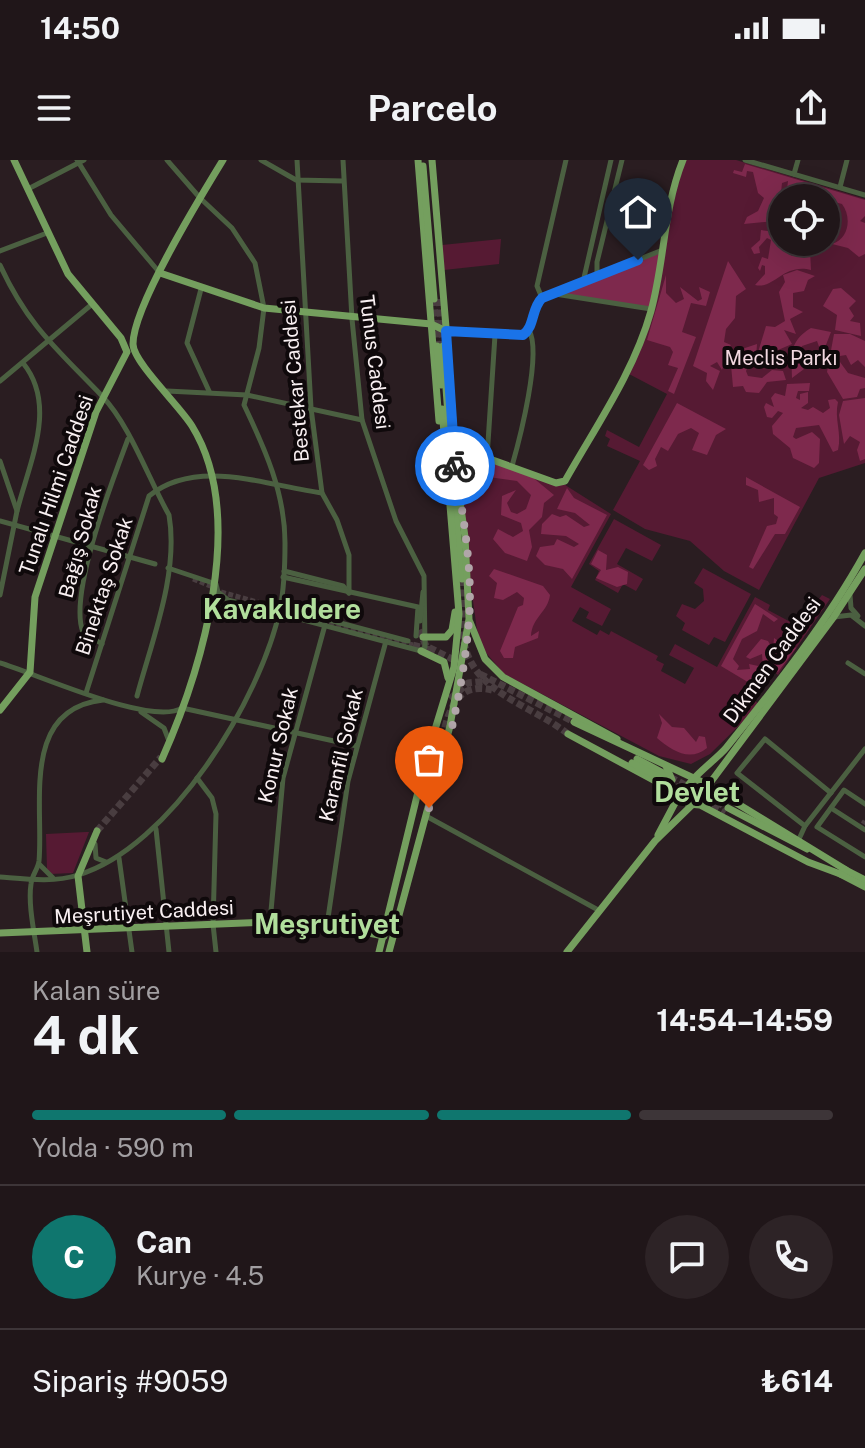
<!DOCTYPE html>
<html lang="tr">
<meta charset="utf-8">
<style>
:root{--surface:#201619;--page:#2d2326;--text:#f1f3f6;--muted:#a29fa2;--line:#3d3538;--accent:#0f766e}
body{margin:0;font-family:"Public Sans",sans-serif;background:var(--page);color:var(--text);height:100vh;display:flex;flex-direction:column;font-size:30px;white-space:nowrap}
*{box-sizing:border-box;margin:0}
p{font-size:26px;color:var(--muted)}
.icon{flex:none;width:44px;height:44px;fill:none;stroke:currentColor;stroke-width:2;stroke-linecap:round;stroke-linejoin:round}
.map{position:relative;height:792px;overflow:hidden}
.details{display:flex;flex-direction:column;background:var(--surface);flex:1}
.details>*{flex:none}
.buttons{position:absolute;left:768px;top:24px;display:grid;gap:16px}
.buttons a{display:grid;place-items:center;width:72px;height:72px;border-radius:50%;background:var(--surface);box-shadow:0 8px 32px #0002,0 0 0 2px var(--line);font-size:40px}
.pin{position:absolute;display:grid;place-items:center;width:68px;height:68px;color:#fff;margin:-82px -34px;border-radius:50% 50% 50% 0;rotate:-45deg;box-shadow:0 0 8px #0007}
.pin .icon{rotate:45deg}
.courier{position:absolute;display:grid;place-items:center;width:80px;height:80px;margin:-40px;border:6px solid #1a73e8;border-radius:50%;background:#fff;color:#222;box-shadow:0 2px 10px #0007}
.head em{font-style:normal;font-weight:700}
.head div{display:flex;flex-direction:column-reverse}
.head{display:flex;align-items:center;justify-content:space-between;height:136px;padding:0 32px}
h1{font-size:52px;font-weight:700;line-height:60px}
.bar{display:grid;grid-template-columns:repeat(4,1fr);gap:12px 8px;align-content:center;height:96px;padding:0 32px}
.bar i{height:10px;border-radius:6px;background:var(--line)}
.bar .on{background:var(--accent)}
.bar p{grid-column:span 4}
.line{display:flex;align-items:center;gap:20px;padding:0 32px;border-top:2px solid var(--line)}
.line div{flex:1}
.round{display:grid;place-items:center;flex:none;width:84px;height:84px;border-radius:42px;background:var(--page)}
.status{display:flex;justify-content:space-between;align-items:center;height:56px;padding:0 40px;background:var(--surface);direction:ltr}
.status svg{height:22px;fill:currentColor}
header{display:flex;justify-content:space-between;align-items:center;height:104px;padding:0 32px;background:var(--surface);font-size:36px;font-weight:700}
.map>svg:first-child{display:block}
.green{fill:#561a33;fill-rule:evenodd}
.forest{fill:#7e294d}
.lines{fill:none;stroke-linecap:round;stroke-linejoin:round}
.minor-tunnel{stroke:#493d40;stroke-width:5;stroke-dasharray:5 2.5;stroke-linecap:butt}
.major-tunnel{stroke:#493d40;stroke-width:7;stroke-dasharray:7 3.5;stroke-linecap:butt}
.minor{stroke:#4b6041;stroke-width:5}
.major{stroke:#749f5e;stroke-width:7}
.done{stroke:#b1a6a9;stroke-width:8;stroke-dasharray:0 14.4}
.route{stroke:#1a73e8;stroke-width:10}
.labels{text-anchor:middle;stroke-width:8;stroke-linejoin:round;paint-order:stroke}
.park-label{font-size:20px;fill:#f2d8e0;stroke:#0f090b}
.street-label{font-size:20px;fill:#f9f0f2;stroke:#0f090b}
.district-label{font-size:28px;font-weight:bold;fill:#b1de9c;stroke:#0f090b}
</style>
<div class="status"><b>14:50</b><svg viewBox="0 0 49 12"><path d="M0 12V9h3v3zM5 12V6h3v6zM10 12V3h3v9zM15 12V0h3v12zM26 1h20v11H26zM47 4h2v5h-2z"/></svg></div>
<header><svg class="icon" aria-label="menu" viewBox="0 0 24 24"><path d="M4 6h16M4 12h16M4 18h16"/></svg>Parcelo<svg class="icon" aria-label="share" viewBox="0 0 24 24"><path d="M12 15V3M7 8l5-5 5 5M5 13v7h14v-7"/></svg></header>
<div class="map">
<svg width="865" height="792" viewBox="0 0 865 792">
<rect width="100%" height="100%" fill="#2a1d21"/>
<g class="green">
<path d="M685 0H736L865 39V303L819 318 759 430 724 411 690 381 645 369 613 350 640 301 607 286 610 279 605 276 607 270 639 287 667 234 629 214 655 149 669 57ZM782 38H826V82H782Z"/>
<polygon points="501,79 499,104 444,110 442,85"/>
<polygon points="454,303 562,323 611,354 571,427 611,449 602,466 586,458 589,452 580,447 572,461 597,475 600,470 609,475 611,471 658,496 656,500 664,504 661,511 685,524 694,508 669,495 675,484 717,507 755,437 770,445 768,450 798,466 822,435 830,439 778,515 773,511 754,540 760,545 710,594 691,604 659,596 504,514 482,488 477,470"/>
<polygon points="614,359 661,385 652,401 626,388 617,404 643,419 636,431 623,424 618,433 595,420 599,411 589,404"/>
<polygon points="703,408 751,434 725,482 714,477 709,485 682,470 685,463 676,456 682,444 695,449 704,441 703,429 694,423"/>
<polygon points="86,672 89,672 73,713 50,714 47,709 46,674"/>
</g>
<g class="forest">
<path d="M745 4 865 40V56L860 61 865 63V94L859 97 848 88 832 84C849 79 852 57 842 44L808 35 786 38 788 21 782 23 780 42 772 48 775 61 744 64 747 57 758 51 764 38 758 33 753 12 747 11 746 17 733 13 734 10 742 12Z"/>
<path d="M761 70 782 73V82H810L807 86 798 84 791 96 810 90 811 110C783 103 774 130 755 125L765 114V106L762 105 760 111 758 108 762 97 768 99 771 80 767 78 759 87 760 93 754 94 751 88 760 80Z"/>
<polygon points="660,91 651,149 554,133"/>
<polygon points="728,101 746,129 736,136 735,158 726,169 724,182 731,185 728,189 734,193 732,199 727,195 722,210 717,202 710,206 720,211 713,230 706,221 707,213 693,206"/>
<polygon points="797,110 815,116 808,120 804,131 793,133 793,147 803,152 790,159 796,174 784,170 792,184 778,190 779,200 774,201 768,193 764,201 749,204 746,211 748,216 762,218 772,210 783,211 786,220 767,222 759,233 746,232 743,226 733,227 731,205 735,201 740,204 742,189 757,184 756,199 766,166 775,167 785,161 779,132 785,122 783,115"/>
<polygon points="666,115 666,133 676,143 684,139 680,127 698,141 702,139 699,127 710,132 706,146 691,143 682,172 696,177 674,234 668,231 678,208 668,205 673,192 670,187 647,180"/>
<polygon points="841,128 856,141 849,148 854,156 850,161 860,163 861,176 835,170 837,155 823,146 833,129"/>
<path d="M811 168 831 172 822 195 817 181 802 186 797 198 804 209 792 218C792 195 788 182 811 168Z"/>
<polygon points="834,174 850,174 865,181 865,207 858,200 851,205 846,195 840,196 840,202 848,213 865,218 865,228 860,229 857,237 843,239 827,212"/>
<path d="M810 223 809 231H798L796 238 800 240V234L808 232V243L801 248 808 250 813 247 823 253 830 248 828 240 835 239 838 242C834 259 842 273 838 290L833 292 819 265 796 268 793 277 796 279 812 272 820 279 819 303 814 308 793 298 790 288 773 274 772 266 783 253 778 251 772 258 767 257 764 247 766 243 774 247 771 238 775 233 785 236 787 224Z"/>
<polygon points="865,238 865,299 860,301 857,290 860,282 850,276 844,284 839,255 843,241"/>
<polygon points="677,243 726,269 716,275 707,295 692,290 699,273 691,268 678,274 668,291 661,287 655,299 657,306 649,310 643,305"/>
<polygon points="487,301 531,316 554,335 544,343 542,357 529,370 532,387 527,401 505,393 493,379 498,369 513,377 523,371 521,363 501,355 502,336 516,330 507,343 511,352 517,354 526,349 531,335 517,321 481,316 472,319 461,305"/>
<polygon points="746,317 800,347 785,374 775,374 753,409 749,407 767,366 776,364 778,357 774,354 774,338 759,342 758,330 746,325"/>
<polygon points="567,328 574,338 607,355 572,419 563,409 545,405 536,396 540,387 554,385 557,379 574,387 579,384 566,376 541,374 542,364 552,354 560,357 566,355 584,367 590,365 575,353 557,349"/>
<polygon points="598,390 607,395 606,410 618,407 628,412 627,424 617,427 596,418 601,410 591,404"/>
<path d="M494 409 543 426 550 435C548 452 532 457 531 476L539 471 538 478 515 487 513 498H504L500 491 518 447 523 445 524 438 517 432 503 440 494 438 497 423 489 416Z"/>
<polygon points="755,444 778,459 774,462 763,454 757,471 742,479 733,499 739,506 737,510 750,509 749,504 763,507 762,494 750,499 746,497 761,479 768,481 773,490 774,478 790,489 793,485 796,488 778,512 772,509 761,525 751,524 721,506"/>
<path d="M659 554 672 567 684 568 696 582 699 576 705 577 707 588C690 602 672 591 657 578L662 563Z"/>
</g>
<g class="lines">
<g class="minor-tunnel">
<polyline points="193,419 213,427"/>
<polyline points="221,432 413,485"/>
<polyline points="863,664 865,661"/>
</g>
<g class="major-tunnel">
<polyline points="434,139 437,186"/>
<polyline points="439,139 443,186"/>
<path d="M462 419C463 440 460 461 464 482 473 533 532 545 568 574"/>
<polyline points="419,470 426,486 458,502"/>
<polyline points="413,485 430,490"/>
<polyline points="480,514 574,562"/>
<polyline points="450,539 468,523 486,521"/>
<path d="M440 588C447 559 452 520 492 530"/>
<polyline points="670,617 728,648"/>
<polyline points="666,621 725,653"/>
<polyline points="97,671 161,597"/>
</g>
<g class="minor">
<polyline points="77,0 111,55 159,112"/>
<polyline points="261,0 296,20 343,21"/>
<polyline points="297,0 311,248 322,333 337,360 349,395 349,433"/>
<polyline points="745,0 865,35"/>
<polyline points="794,14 798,0"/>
<polyline points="840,27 847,0"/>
<polyline points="28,29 84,0"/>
<polyline points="0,91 47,73"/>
<path d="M0 105C28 166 57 189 102 236 130 265 149 320 169 355 179 413 152 480 137 536"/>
<polyline points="597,117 597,102 622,0"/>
<polyline points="583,122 611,0"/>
<polyline points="201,129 187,183 209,231"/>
<polyline points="555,134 651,149"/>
<polyline points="542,138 537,126 566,0"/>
<polyline points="542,138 660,91"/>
<path d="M447 172 523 175C536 166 531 149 542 138"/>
<polyline points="0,221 91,145"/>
<polyline points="167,231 247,235 362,260"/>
<polyline points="487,298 495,175"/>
<polyline points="0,301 17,351 0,435"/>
<path d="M512 306C520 278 542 193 529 170"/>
<path d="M17 351C29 303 58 246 23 203"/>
<polyline points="0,361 155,404"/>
<polyline points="168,408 216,424 218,432 228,440 421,491 425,487 424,416 396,361 362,260 352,159 343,0"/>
<polyline points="284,411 343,426 349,433"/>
<polyline points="283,417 418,447 416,476"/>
<polyline points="850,435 851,448 858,456"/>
<polyline points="280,447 408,481"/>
<polyline points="834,457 851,455 865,466"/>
<polyline points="420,461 423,432"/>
<path d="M102 484 83 472C68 435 113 319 128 279"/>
<path d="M0 503C37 514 152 567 182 548L357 586"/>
<polyline points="848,503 865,514"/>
<path d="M86 533 149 336C197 297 268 326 322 333"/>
<polyline points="141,552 164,568 169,581"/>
<polyline points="197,618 212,638 216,654 213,764 216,792"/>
<polyline points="865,644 844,630 817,667 865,697"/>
<polyline points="831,648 865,670"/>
<polyline points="426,656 600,751"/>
<polyline points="805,666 737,613 765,579 831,633"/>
<polyline points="156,669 169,792"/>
<polyline points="799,679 805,666 865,589"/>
<polyline points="95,684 96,698 106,702"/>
<polyline points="119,698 132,792"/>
<polyline points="39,704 53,718"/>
<path d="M0 717C25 719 54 723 78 715 170 688 261 539 280 449 284 429 285 404 285 383 285 333 265 289 244 245L259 188 264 148 255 103 232 68 200 38 167 0"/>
<polyline points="270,762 283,618 325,465"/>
<polyline points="327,765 348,621 386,481"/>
<path d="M37 792C34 771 28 744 31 724 32 715 38 709 39 701 44 646 20 549 103 540"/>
</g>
<g class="major">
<polyline points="418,0 439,261"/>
<polyline points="432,0 448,191"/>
<polyline points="423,6 434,139"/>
<polyline points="160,113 264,148 431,164 446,171"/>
<polyline points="437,186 441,225"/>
<polyline points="451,235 453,263"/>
<path d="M454 303 487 298 556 323 565 321C596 266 634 212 651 151 665 100 663 50 683 0"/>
<polyline points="455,346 462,419"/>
<polyline points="470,462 485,499 503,517 617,579"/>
<polyline points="423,477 446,477 452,470 455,452"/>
<polyline points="421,491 444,502 448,518"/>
<polyline points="0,550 30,512 35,437 96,252 127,192 121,178 68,114 14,0"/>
<polyline points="574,562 702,622 846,710"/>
<polyline points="568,574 683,636 688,644 700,645 808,702 843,715"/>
<path d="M162 599C202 509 248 357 192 266 180 246 133 202 133 184 133 146 201 36 223 0"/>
<polyline points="637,599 667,615"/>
<polyline points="632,603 664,620"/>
<polyline points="662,625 672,620 666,606"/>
<polyline points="707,627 833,458 865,409"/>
<path d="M683 636C683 623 716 600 726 588 776 526 827 462 865 393"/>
<polyline points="728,648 807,689"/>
<polyline points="658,675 675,643 683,636"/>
<polyline points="842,708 865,720"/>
<polyline points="840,714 865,727"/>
<polyline points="0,773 270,762 327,765 384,776"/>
<polyline points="87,792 78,716 97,671"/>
<polyline points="379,792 426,599 454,507 459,454 442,249"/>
<polyline points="389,792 450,566 469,459 465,377 448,256 443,186"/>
<polyline points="567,792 655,681 692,645"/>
</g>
</g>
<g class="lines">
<path class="done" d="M429 648C449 589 464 522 469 460 473 410 463 355 455 306"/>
<path class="route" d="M455 306 446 171 523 175C535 166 531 149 542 138L638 100"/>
</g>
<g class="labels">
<g class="park-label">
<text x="781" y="205">Meclis Parkı</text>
</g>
<g class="street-label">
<text transform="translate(375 202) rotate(83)" y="7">Tunus Caddesi</text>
<text transform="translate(295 221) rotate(-95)" y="7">Bestekar Caddesi</text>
<text transform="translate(56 325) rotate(-71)" y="7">Tunalı Hilmi Caddesi</text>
<text transform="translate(80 382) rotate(-75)" y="7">Bağış Sokak</text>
<text transform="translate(104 426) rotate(-72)" y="7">Binektaş Sokak</text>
<text transform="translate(772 500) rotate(-54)" y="7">Dikmen Caddesi</text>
<text transform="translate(278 585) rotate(-77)" y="7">Konur Sokak</text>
<text transform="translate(341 595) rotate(-77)" y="7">Karanfil Sokak</text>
<text transform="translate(144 752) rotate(-3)" y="7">Meşrutiyet Caddesi</text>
</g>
<g class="district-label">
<text x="282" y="459">Kavaklıdere</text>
<text x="697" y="642">Devlet</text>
<text x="327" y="774">Meşrutiyet</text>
</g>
</g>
</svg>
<div class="buttons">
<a><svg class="icon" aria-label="locate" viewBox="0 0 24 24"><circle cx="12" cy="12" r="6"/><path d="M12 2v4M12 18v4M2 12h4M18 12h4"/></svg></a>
</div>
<div class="pin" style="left:429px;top:648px;background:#ea580c"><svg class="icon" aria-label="bag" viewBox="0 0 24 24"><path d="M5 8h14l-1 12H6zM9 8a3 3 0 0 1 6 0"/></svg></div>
<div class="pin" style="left:638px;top:100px;background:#1f2937"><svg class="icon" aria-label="home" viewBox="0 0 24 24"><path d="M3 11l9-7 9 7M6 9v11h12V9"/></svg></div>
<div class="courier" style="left:455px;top:306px"><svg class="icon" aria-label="bike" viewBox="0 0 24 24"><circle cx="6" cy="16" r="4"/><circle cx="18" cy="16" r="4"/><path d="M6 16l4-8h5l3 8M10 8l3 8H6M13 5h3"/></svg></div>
</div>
<section class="details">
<div class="head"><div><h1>4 dk</h1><p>Kalan süre</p></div><em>14:54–14:59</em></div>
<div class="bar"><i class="on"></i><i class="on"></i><i class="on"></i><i></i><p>Yolda · 590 m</p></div>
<div class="line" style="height:144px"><b class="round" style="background:var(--accent);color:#fff">C</b><div><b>Can</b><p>Kurye · 4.5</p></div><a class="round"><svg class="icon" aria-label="chat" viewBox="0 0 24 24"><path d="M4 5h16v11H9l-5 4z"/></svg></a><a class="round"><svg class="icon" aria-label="phone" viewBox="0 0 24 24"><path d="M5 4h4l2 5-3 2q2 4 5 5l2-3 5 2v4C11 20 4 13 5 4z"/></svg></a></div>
<div class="line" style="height:104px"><div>Sipariş #9059</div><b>₺614</b></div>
</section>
